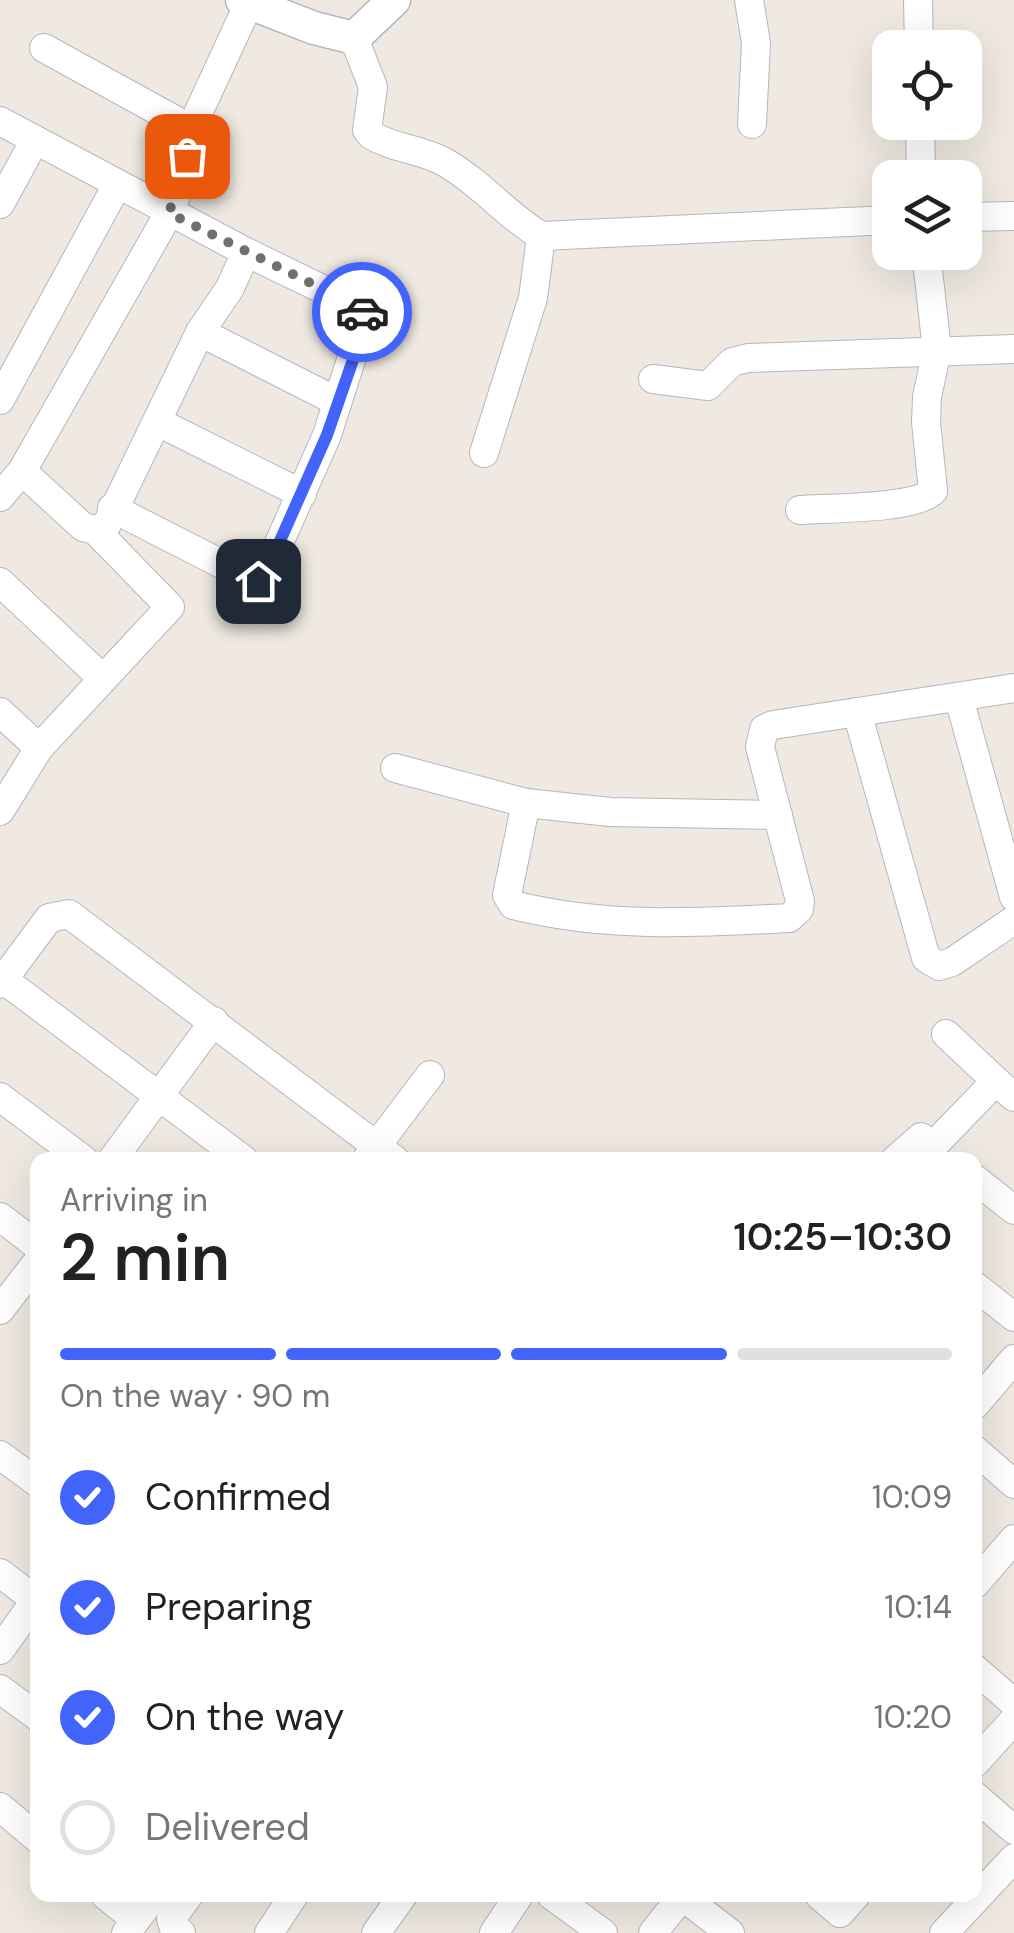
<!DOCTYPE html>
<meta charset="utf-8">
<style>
:root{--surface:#fff;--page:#f2f2f2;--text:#222;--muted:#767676;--line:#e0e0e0;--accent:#4264fb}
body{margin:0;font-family:"DM Sans",sans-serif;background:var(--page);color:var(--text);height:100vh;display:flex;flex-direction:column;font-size:38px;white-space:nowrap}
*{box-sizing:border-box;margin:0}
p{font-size:32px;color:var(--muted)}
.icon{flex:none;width:55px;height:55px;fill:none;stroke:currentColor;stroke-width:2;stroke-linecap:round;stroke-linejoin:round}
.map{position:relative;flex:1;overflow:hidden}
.side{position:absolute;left:30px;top:1152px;width:952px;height:750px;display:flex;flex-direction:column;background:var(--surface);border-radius:20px;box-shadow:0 10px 40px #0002}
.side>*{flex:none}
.fabs{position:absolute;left:872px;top:30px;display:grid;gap:20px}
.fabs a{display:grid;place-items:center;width:110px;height:110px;border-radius:20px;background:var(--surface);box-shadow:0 10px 40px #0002;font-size:50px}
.pin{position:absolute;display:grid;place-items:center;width:85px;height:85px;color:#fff;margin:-42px;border-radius:20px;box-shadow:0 5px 15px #0006}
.courier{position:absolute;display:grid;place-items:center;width:100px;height:100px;margin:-50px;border:8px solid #4264fb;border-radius:50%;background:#fff;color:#222;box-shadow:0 2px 12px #0007}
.summary em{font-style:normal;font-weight:600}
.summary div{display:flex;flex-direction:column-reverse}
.summary{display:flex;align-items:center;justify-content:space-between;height:170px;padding:0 30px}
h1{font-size:65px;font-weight:600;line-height:75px}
.bar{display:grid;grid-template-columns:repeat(4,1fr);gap:15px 10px;align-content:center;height:120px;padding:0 30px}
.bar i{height:12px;border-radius:8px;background:var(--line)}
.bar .active{background:var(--accent)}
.bar p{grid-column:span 4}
ol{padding:0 30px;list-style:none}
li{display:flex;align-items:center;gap:30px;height:110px}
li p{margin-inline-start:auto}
li .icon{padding:10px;border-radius:50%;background:var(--accent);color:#fff;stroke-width:4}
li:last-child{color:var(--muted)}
li i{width:55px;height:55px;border:5px solid var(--line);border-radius:50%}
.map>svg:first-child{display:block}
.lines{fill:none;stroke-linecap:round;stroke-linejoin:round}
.minor-casing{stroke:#b4b7c1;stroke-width:30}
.tertiary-casing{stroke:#b4b7c1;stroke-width:35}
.minor{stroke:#fff;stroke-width:28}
.tertiary{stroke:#fff;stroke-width:32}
.done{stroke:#726f6d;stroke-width:10;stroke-dasharray:0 18}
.route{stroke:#4264fb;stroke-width:12}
</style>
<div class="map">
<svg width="1014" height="1933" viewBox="0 0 1014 1933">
<rect width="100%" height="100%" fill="#efe9e1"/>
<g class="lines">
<g class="minor-casing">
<g id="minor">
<polyline points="749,0 756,43 752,124"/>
<polyline points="918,0 919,48"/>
<path d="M354 38 373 87 367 130 371 135C394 149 422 149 446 163 481 183 506 215 541 236L533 298 484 453"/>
<polyline points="44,48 193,130"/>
<polyline points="0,121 246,252 230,288 200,332 106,526 95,530 83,527 22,471 0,497"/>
<polyline points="920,122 921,178"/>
<polyline points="0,204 35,140"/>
<polyline points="965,217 1014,216"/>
<polyline points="541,236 890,220"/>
<polyline points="200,332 336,401"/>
<polyline points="653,379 708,386 732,362 748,358 1014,349"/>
<polyline points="0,400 117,185"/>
<polyline points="158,422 302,494"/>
<polyline points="22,471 169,213 181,183 195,120 249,3"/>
<polyline points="112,508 253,580 263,579 327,435 365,316 357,306 246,252"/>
<path d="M800 510C829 508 916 509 933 491L926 422 927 397 937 350 926 252"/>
<polyline points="0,582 103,679"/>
<polyline points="959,698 1014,897"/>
<polyline points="0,712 39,748"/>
<polyline points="857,712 926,958 939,966 952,962 1014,920"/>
<path d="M395 768 526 803 507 895 513 905C604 928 696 923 789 918L799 909 800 901 760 747 764 729 773 725 1014 688"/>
<polyline points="526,803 610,812 778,815"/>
<polyline points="0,811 39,748 170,607 95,530"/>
<polyline points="0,977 244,1160"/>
<polyline points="0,984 49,918 69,914 395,1160"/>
<polyline points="946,1034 996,1081"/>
<polyline points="0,1097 84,1160"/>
<polyline points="112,1160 214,1021"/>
<polyline points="366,1160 430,1075"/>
<polyline points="895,1160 921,1137 933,1146 996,1081 1014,1097"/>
<polyline points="975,1179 1014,1210"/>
<polyline points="0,1217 38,1246"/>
<polyline points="975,1286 1014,1317"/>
<polyline points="0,1310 38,1261"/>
<polyline points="975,1405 1014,1359"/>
<polyline points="975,1450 1014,1484"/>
<polyline points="0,1455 38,1483"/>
<polyline points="0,1573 38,1602"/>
<polyline points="975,1584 1014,1539"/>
<polyline points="0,1650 38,1597"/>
<polyline points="975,1669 1014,1703"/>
<polyline points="0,1689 38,1717"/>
<polyline points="975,1763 1014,1720"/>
<polyline points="975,1796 1014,1830"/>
<polyline points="0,1807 38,1839"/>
<polyline points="105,1895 136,1920"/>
<polyline points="551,1895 603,1933"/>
<polyline points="819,1895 840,1913 856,1895"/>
<polyline points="126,1933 155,1895"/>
<polyline points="181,1933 174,1929 171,1919 189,1895"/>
<polyline points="269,1933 294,1895"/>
<polyline points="376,1933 403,1895"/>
<polyline points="494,1933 519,1895"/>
<polyline points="653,1933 682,1896 730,1933"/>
<polyline points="944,1933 1014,1858"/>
</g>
</g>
<g class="tertiary-casing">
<polyline id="tertiary" points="242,0 314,28 354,38 394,0"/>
</g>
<use href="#minor" class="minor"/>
<use href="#tertiary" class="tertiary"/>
</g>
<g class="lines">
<polyline class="done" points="187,156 169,213 357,306 362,312"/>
<polyline class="route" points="258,581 264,577 327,435 364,328 365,316 362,312"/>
</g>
</svg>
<div class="fabs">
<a><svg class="icon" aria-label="locate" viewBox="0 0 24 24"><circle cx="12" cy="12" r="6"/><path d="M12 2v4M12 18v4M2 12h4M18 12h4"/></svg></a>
<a><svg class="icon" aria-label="layers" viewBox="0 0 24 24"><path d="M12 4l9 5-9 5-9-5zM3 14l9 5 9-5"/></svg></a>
</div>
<div class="pin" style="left:187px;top:156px;background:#ea580c"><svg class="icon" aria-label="bag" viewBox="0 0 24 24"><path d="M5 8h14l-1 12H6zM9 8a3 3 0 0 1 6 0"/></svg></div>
<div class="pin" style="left:258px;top:581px;background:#1f2937"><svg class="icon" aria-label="home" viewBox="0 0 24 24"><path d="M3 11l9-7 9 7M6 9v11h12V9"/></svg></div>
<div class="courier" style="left:362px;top:312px"><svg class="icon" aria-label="car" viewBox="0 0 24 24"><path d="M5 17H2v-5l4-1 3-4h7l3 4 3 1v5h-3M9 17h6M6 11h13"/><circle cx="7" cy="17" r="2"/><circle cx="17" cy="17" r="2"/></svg></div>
<section class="side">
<div class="summary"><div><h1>2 min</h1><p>Arriving in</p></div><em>10:25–10:30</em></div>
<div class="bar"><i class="active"></i><i class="active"></i><i class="active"></i><i></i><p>On the way · 90 m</p></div>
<ol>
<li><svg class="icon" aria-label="check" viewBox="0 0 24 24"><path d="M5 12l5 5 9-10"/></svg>Confirmed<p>10:09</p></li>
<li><svg class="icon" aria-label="check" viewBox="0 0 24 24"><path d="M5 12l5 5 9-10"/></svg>Preparing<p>10:14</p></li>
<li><svg class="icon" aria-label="check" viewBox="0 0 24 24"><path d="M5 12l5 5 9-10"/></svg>On the way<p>10:20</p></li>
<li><i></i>Delivered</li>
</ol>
</section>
</div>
